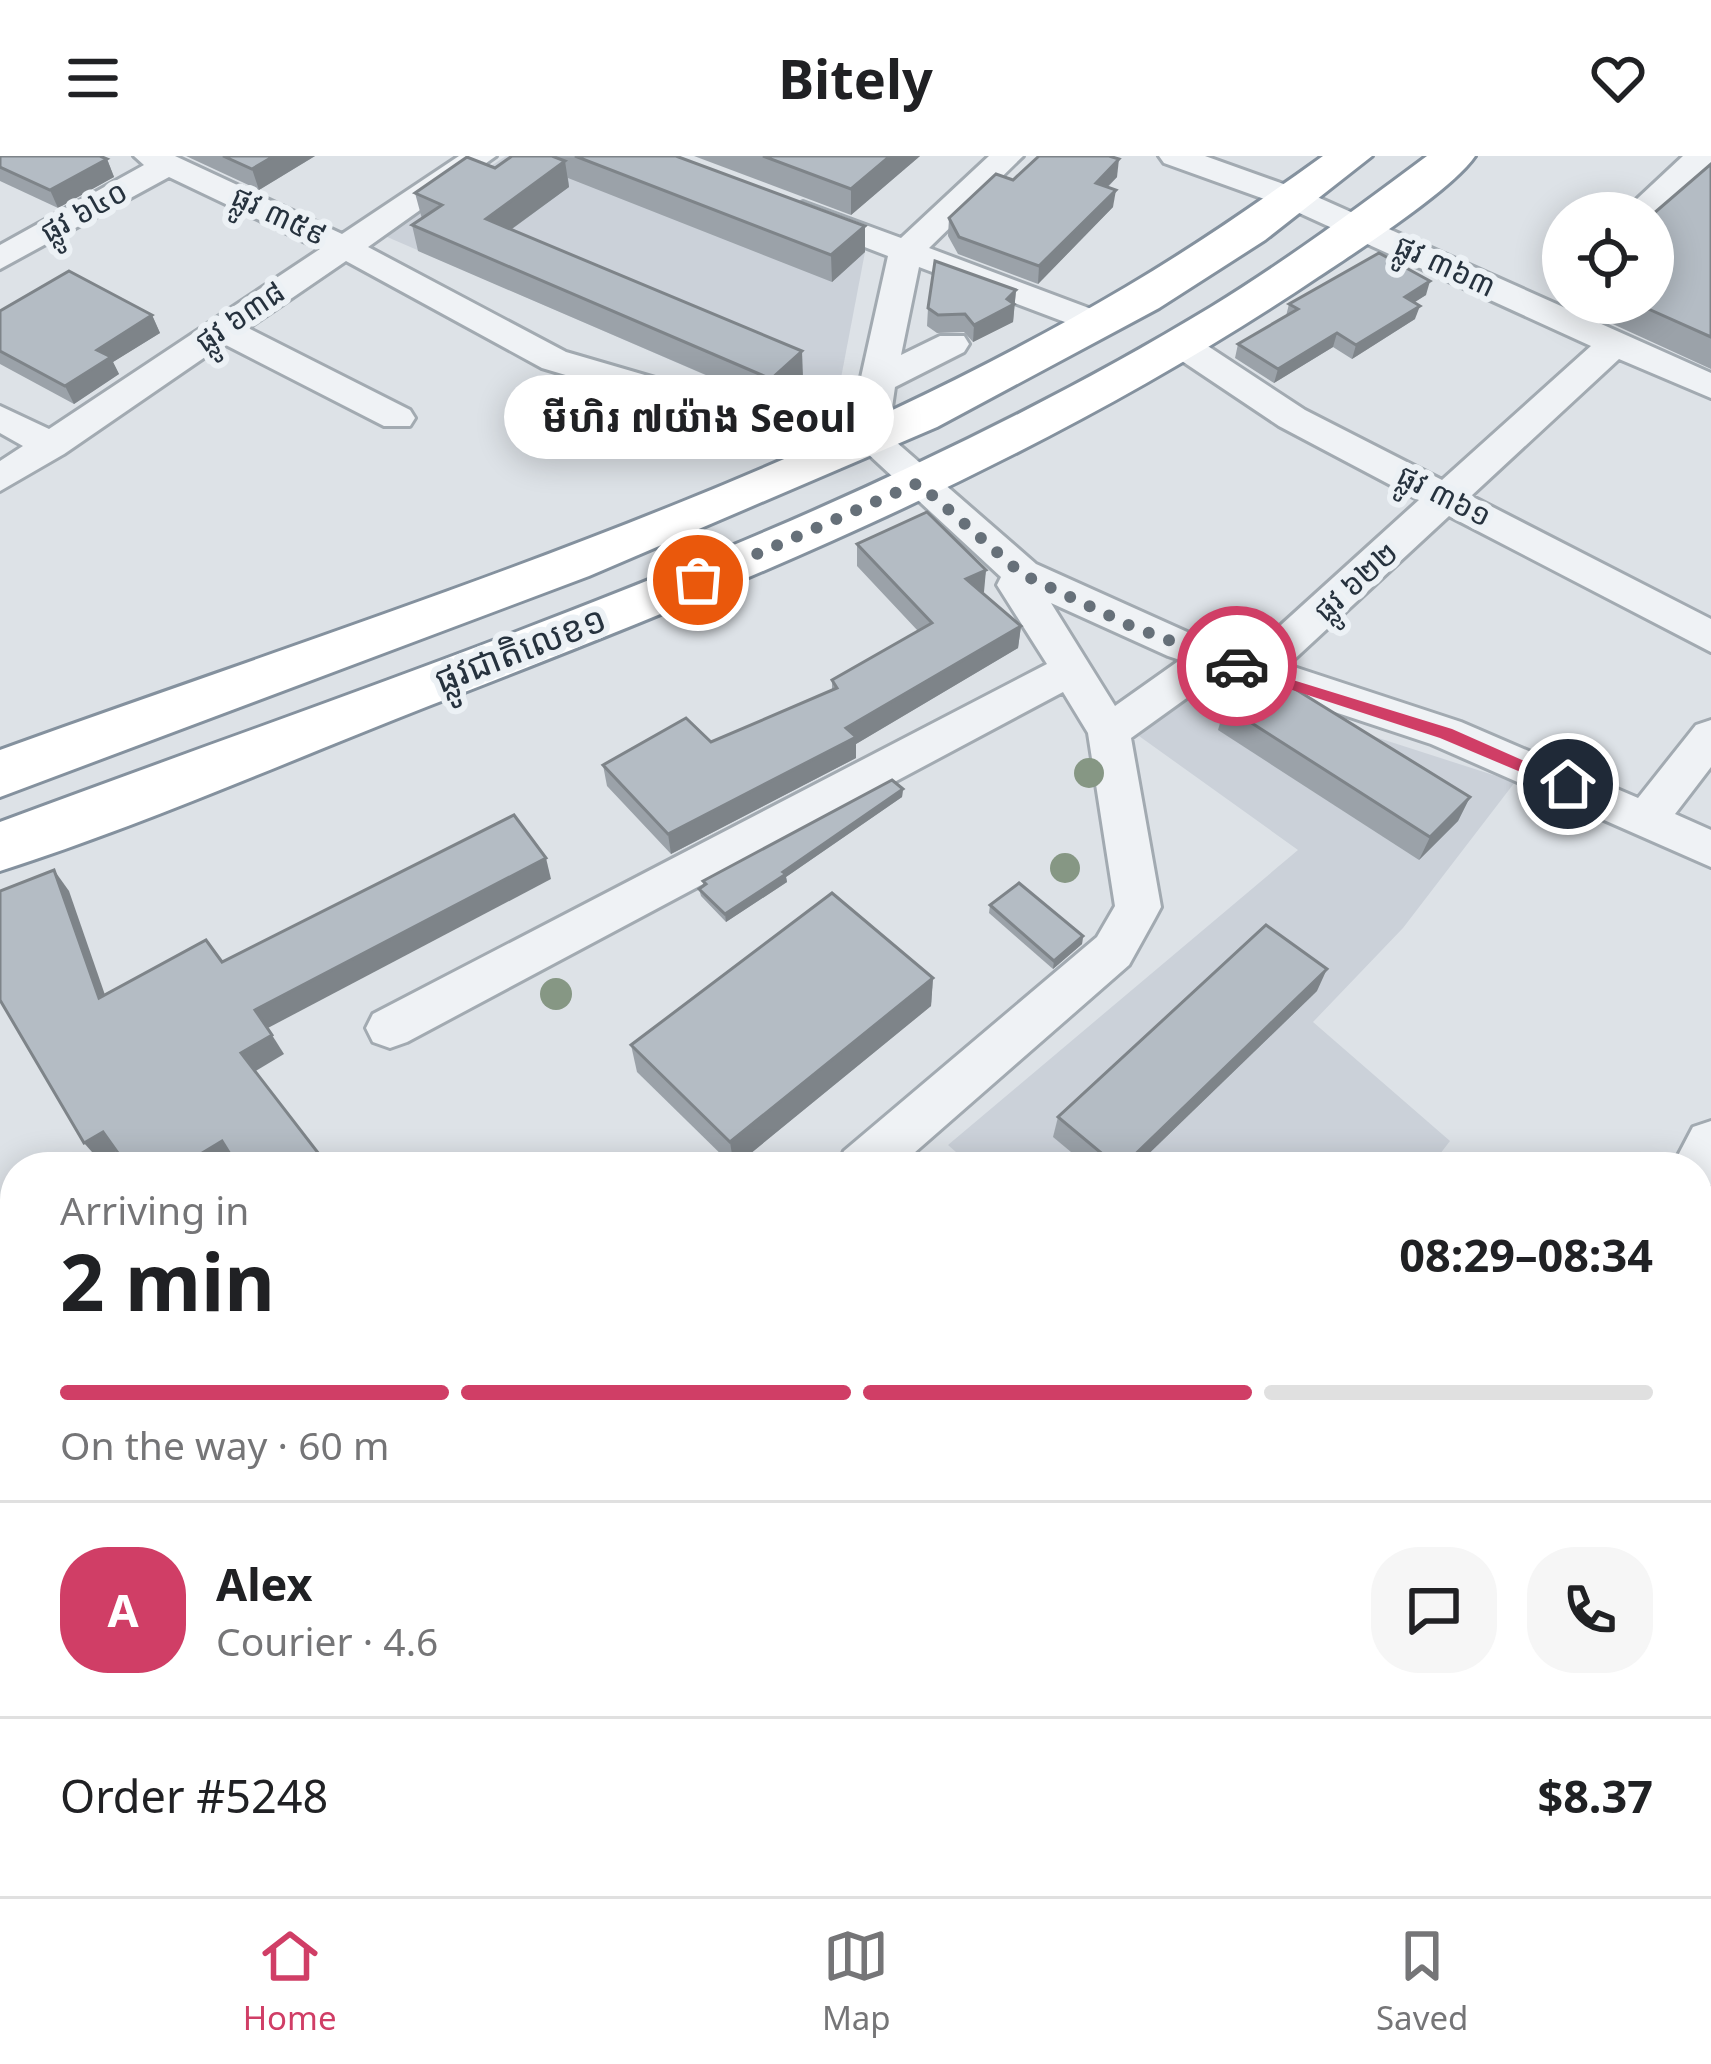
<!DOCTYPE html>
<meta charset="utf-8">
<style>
:root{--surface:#fff;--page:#f6f6f6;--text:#202124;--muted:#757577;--line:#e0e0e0;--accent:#d03e66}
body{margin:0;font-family:"Noto Sans","Noto Sans Khmer",sans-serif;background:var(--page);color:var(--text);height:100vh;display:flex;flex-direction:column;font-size:45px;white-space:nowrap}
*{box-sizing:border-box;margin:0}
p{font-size:39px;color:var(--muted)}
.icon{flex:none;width:66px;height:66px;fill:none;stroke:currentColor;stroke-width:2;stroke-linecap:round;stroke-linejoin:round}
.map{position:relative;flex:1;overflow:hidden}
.details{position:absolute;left:0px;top:996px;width:1713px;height:744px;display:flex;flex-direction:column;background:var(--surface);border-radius:48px 48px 0 0;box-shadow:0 6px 30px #0003}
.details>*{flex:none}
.controls{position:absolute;left:1542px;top:36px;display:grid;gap:24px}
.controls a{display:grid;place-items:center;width:132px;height:132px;border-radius:50%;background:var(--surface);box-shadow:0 6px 30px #0003;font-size:60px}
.pin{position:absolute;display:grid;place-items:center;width:102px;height:102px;color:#fff;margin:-51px;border:6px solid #fff;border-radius:50%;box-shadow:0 3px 12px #0007}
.courier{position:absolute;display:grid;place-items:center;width:120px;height:120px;margin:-60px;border:9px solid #d03e66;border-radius:50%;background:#fff;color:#222;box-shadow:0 3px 15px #0007}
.bubble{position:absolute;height:84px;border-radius:42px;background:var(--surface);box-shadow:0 6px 30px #0003;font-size:39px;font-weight:700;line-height:84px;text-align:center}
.summary em{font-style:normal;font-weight:700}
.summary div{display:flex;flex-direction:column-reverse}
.summary{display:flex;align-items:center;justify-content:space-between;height:204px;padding:0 60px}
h1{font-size:78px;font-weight:700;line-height:90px}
.bar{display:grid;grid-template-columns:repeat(4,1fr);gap:18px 12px;align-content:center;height:144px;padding:0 60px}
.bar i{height:15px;border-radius:9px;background:var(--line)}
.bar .on{background:var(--accent)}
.bar p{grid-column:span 4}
.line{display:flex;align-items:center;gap:30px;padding:0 60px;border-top:3px solid var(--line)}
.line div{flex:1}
.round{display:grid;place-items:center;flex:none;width:126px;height:126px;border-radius:48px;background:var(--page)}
header{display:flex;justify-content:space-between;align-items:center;height:156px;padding:0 60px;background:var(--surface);font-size:54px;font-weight:700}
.dock{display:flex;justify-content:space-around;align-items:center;height:168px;border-top:3px solid var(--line);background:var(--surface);font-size:33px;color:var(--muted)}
.dock a{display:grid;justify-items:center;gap:6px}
.dock .on{color:var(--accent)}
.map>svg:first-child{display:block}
.built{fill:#cbd1d9}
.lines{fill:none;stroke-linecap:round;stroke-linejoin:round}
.minor-casing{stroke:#a2aab1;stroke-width:6}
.highway-casing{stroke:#84919e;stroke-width:6}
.minor{fill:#eff2f5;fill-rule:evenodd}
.highway{fill:#fff;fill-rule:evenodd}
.tree{fill:#869784}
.wall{fill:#9ba2a9}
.shaded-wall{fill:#7e8489}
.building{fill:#b4bcc4;stroke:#7e8489;stroke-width:3}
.route{fill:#d03e66}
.done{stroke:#667079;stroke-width:12;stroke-dasharray:0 21.6}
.labels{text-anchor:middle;stroke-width:12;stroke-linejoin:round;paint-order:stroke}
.far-street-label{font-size:30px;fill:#26323e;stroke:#ecf1f5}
.street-label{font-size:36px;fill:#26323e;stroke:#ecf1f5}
</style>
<header><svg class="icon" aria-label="menu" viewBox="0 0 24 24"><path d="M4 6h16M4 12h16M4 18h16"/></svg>Bitely<svg class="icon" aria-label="heart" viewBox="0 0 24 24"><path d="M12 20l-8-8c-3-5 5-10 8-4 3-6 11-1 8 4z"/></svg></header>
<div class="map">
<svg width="1711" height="1740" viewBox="0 0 1711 1740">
<rect width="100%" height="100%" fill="#dde2e7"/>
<g class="built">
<polygon points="506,0 605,0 865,96 837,243 802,261 385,80"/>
<polygon points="1210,522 1273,548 1515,626 1403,772 1313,866 1450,985 1430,1011 973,1011 948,989 1298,694 1139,580"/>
</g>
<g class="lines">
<g class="minor-casing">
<g id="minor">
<polygon points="134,0 175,0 342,78 459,0 496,0 368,91 566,196 703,236 788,272 833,297 839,306 833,315 807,315 762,288 677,252 542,212 346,105 248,172 410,254 415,262 410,270 384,270 224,188 64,298 0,335 0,305 23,290 0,277 0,250 49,273 320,93 169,21 0,113 0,89 144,9"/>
<path d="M989 0H1023L929 92 1110 160 1115 167 1110 174H1086L919 111 901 199 940 180H964L969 188 964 196 895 231 888 279 1036 408 1196 480 1250 497 1419 344 1279 270 1170 197 1165 189 1170 181H1194L1305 254 1442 324 1591 190 1284 50 1164 7 1159 0H1205L1306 36 1711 217V242L1619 203 1471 340 1711 463V496L1449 360 1288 509 1461 566 1638 642 1696 569 1711 564V611L1675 658 1711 674V711L1431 588 1220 518 1131 582 1161 751 1154 764 1129 809 898 1011H837L844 995 1097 781 1115 750 1088 577 1063 536 407 886 390 892 373 886 366 872 373 858 1047 508 997 429 1001 421 852 283V262L888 100 792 63 787 56 803 46 901 82ZM1051 447 1168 500 1180 504 1115 550Z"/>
<polygon points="1683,0 1711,0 1711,8 1653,61 1622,57"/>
<polygon points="1711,965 1711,1029 1698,1033 1698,1011 1672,1011 1693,971"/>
<polygon points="0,1198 15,1204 15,1270 0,1264"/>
<polygon points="1711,1345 1711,1417 1698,1422 1698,1351"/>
<polygon points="15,1436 15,1502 0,1508 0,1442"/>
<polygon points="688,1725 763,1725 769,1740 694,1740"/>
<polygon points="1202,1725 1272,1725 1266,1740 1196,1740"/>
</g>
</g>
<g class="highway-casing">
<g id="highway">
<path d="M1323 0H1372L1265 84 1159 152 937 271 589 420 0 641V594C375 458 782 335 1126 131 1194 91 1259 46 1323 0Z"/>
<path d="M1427 0H1475C1452 34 1356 96 1318 121 1043 306 739 430 431 549 288 605 146 668 0 715V666C405 515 840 376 1211 151 1286 105 1356 53 1427 0Z"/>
</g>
</g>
<use href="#minor" class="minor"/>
<use href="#highway" class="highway"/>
</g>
<g class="tree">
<circle cx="1089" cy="617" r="15"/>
<circle cx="1065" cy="712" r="15"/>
<circle cx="556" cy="838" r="16"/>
</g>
<g class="wall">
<polygon points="0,0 107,3 114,21 58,52 0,25"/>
<polygon points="186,0 315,0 259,34"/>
<polygon points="512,0 676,0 865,70 865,96 832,126 568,22 569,31 512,73 803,221 773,248 418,95 412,69 422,63 415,37 495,12"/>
<polygon points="694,0 920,0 851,59"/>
<polygon points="1711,8 1711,213 1569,148 1653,147"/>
<polygon points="1117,21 1108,31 1113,51 1038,128 958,98 948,80 949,62 1013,24"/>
<polygon points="1016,134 1013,166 973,186 964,176 937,177 927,170 928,152"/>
<polygon points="1426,139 1414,146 1415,163 1352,203 1333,191 1274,227 1235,202 1238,188 1286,160 1289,148"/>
<polygon points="0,155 152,159 160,177 113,206 119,218 74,248 0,208"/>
<polygon points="857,388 986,414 982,437 1021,470 1018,492 856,588 856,602 671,698 607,630 603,609 711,586 832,534 832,524 918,475 857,410"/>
<polygon points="1225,550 1470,641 1458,665 1419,704 1218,574"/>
<polygon points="903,633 902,641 786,721 787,726 726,766 701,740 699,733 703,730 703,725"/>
<polygon points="990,749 1083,780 1082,788 1053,813 989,757"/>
<polygon points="933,822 931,850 734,1011 637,916 631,889"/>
<polygon points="1317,835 1135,1011 1089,1011 1053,981 1058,961"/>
</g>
<g class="shaded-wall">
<polygon points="274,0 315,0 259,34 252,13"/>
<polygon points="890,0 920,0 851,59 851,33"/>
<polygon points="107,3 114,21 58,52 50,34"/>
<polygon points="1119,3 1117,21 1094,44 1096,27"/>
<polygon points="565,5 569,31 491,88 486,63"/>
<polygon points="1116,34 1113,51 1038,128 1039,110"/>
<polygon points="865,70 865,96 832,126 831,99"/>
<polygon points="1430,125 1426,139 1401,155 1405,141"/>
<polygon points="1016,134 1013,166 973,186 974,169"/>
<polygon points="1420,150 1415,163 1352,203 1356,189"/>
<polygon points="152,159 160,177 113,206 119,218 74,248 65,230 97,194"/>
<polygon points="1337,177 1333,191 1274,227 1278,213"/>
<polygon points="802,195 803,221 773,248 771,223"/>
<polygon points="986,414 984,436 964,445 966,423"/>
<polygon points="1021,470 1018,492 856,588 856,602 671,698 668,678"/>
<polygon points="903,633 902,641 786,721 787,726 726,766 725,758 783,716"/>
<polygon points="1470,641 1458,665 1419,704 1430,681"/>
<polygon points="546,702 551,723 266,873 255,854"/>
<polygon points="54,714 69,735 113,862 99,842"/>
<polygon points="1083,780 1082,788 1053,813 1054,805"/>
<polygon points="1327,813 1317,835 1135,1011 1122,1011"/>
<polygon points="933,822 931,850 734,1011 730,986"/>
<polygon points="272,879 284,898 254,916 241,897"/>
<polygon points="103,976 118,994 100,1005 84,987"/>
<polygon points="222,985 235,1003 222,1011 179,1011"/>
</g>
<g class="building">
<polygon points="0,0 100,0 107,3 50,34 0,11"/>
<polygon points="223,0 274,0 252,13"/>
<polygon points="512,0 552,0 565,5 486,63 802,195 771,223 412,69 442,49 415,37 467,1 495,12"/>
<polygon points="575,0 676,0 865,70 831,99"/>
<polygon points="763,0 890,0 851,33"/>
<polygon points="1039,0 1109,0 1119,3 1096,27 1116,34 1039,110 959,81 949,62 996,18 1013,24"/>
<polygon points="1711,8 1711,181 1635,147 1653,147 1653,58"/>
<polygon points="1379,97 1430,125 1405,141 1420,150 1356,189 1337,177 1278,213 1238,188 1298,153 1289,148"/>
<polygon points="935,105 1016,134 1007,143 1014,148 974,169 965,158 938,159 928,152"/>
<polygon points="69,115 152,159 97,194 111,201 65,230 0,195 0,155"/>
<polygon points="927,356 986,414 966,423 1021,470 846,572 856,581 668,678 603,609 686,562 711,586 837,532 832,524 932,467 857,388"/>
<polygon points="1266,515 1470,641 1430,681 1225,550"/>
<polygon points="892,624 903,633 783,716 786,718 725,758 699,733 706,728 703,725"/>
<polygon points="514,659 546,702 255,854 272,879 241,897 329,1011 238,1011 222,985 179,1011 128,1011 103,976 84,987 0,844 0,735 54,714 99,842 206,784 222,806"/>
<polygon points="1019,727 1083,780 1054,805 990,749"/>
<polygon points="832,737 933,822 730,986 631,889"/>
<polygon points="1266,769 1327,813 1122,1011 1118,1011 1058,961"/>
<polygon points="505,1000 514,1011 489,1011"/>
<polygon points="15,1067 15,1101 0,1078"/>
</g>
<polygon class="route" points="1231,505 1452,573 1576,628 1568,635 1561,633 1440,582 1231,514"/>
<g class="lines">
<polyline class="done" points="698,424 918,327 1022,418 1131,470 1237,510"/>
</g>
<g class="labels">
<g class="far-street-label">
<text transform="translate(84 56) rotate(-29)" y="10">ផ្លូវ ៦៤០</text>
<text transform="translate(279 60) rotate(25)" y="10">ផ្លូវ ៣៥៩</text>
<text transform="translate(1445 110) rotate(25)" y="10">ផ្លូវ ៣៦៣</text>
<text transform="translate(240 161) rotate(-34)" y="10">ផ្លូវ ៦៣៨</text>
<text transform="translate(1444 340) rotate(27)" y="10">ផ្លូវ ៣៦១</text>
<text transform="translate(1356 426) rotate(-42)" y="10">ផ្លូវ ៦២២</text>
</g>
<g class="street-label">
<text transform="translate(520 493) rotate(-21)" y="13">ផ្លូវជាតិលេខ១</text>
</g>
</g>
</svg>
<div class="controls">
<a><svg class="icon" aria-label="locate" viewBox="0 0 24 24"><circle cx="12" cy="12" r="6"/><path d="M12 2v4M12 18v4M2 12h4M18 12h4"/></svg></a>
</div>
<div class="pin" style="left:698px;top:424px;background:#ea580c"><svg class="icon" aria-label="bag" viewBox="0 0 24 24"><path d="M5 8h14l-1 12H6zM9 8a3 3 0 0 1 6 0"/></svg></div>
<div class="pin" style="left:1568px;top:628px;background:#1f2937"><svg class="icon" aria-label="home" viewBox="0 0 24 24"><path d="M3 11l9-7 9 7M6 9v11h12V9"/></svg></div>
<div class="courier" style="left:1237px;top:510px"><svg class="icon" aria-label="car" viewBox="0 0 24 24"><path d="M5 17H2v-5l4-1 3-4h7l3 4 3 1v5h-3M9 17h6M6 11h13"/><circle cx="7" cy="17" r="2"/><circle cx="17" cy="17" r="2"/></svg></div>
<div class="bubble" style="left:504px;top:219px;width:390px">មីហិរ ៧យ៉ាង Seoul</div>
<section class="details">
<div class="summary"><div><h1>2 min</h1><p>Arriving in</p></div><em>08:29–08:34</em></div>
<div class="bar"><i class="on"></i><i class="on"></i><i class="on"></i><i></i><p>On the way · 60 m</p></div>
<div class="line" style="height:216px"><b class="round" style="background:var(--accent);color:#fff">A</b><div><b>Alex</b><p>Courier · 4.6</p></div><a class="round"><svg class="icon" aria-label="chat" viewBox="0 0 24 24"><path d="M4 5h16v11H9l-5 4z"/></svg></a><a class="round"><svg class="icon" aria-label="phone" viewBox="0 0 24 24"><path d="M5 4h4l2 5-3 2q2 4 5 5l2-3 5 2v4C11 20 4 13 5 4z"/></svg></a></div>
<div class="line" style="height:156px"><div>Order #5248</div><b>$8.37</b></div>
</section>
</div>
<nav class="dock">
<a class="on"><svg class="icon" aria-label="home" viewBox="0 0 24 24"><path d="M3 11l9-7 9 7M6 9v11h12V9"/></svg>Home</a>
<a><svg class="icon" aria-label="map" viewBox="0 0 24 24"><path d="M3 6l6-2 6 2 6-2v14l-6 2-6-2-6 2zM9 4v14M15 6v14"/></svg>Map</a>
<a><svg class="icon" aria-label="saved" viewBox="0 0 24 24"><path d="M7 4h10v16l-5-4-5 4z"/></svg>Saved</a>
</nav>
